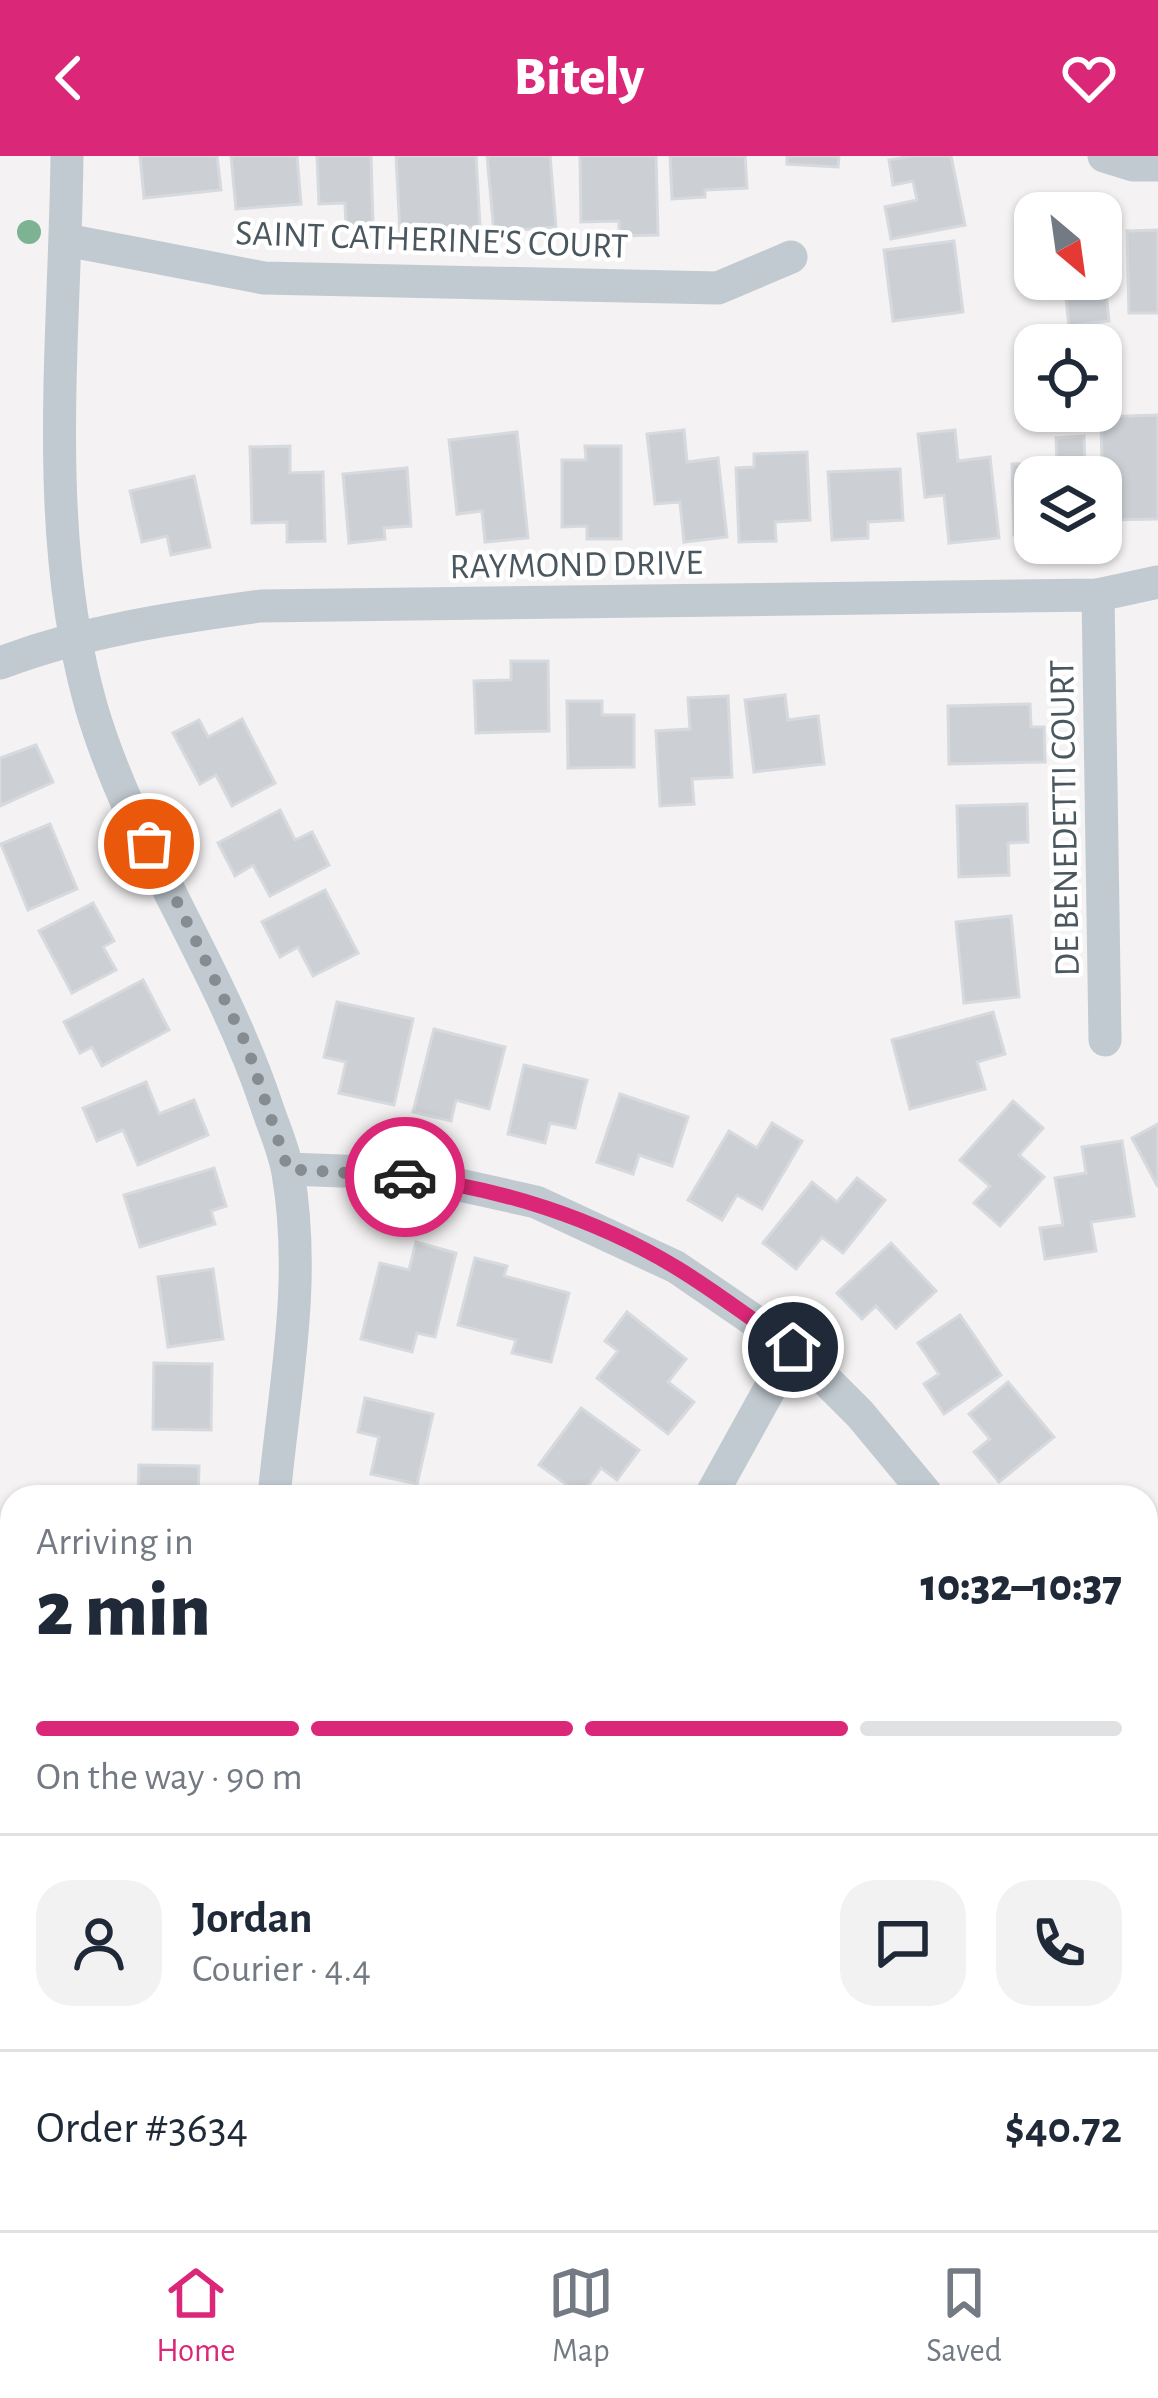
<!DOCTYPE html>
<meta charset="utf-8">
<style>
:root{--surface:#fff;--page:#f2f2f3;--text:#1f2937;--muted:#747a83;--line:#e0e1e3;--accent:#db2777}
body{margin:0;font-family:"Alegreya Sans",sans-serif;background:var(--page);color:var(--text);height:100vh;display:flex;flex-direction:column;font-size:45px;white-space:nowrap}
*{box-sizing:border-box;margin:0}
p{font-size:39px;color:var(--muted)}
.icon{flex:none;width:66px;height:66px;fill:none;stroke:currentColor;stroke-width:2;stroke-linecap:round;stroke-linejoin:round}
.map{position:relative;flex:1;overflow:hidden}
.drawer{position:absolute;left:0px;top:1329px;width:1158px;height:747px;display:flex;flex-direction:column;background:var(--surface);border-radius:36px 36px 0 0;box-shadow:0 3px 9px #0004}
.drawer>*{flex:none}
.needle{width:78px;rotate:151deg}
.buttons{position:absolute;left:1014px;top:36px;display:grid;gap:24px}
.buttons a{display:grid;place-items:center;width:108px;height:108px;border-radius:24px;background:var(--surface);box-shadow:0 3px 9px #0004;font-size:60px}
.pin{position:absolute;display:grid;place-items:center;width:102px;height:102px;color:#fff;margin:-51px;border:6px solid #fff;border-radius:50%;box-shadow:0 3px 12px #0007}
.courier{position:absolute;display:grid;place-items:center;width:120px;height:120px;margin:-60px;border:9px solid #db2777;border-radius:50%;background:#fff;color:#222;box-shadow:0 3px 15px #0007}
.headline em{font-style:normal;font-weight:800}
.headline div{display:flex;flex-direction:column-reverse}
.headline{display:flex;align-items:center;justify-content:space-between;height:204px;padding:0 36px}
h1{font-size:78px;font-weight:800;line-height:90px}
.bar{display:grid;grid-template-columns:repeat(4,1fr);gap:18px 12px;align-content:center;height:144px;padding:0 36px}
.bar i{height:15px;border-radius:9px;background:var(--line)}
.bar .current{background:var(--accent)}
.bar p{grid-column:span 4}
.line{display:flex;align-items:center;gap:30px;padding:0 36px;border-top:3px solid var(--line)}
.line div{flex:1}
.round{display:grid;place-items:center;flex:none;width:126px;height:126px;border-radius:36px;background:var(--page)}
header{display:flex;justify-content:space-between;align-items:center;height:156px;padding:0 36px;background:var(--accent);color:#fff;font-size:54px;font-weight:800}
.dock{display:flex;justify-content:space-around;align-items:center;height:168px;border-top:3px solid var(--line);background:var(--surface);font-size:33px;color:var(--muted)}
.dock a{display:grid;justify-items:center;gap:6px}
.dock .current{color:var(--accent)}
.map>svg:first-child{display:block}
.green{fill:#c4eed0}
.building{fill:#ccd0d4;stroke:#d6d9dd;stroke-width:3}
.lines{fill:none;stroke-linecap:round;stroke-linejoin:round}
.path{stroke:#7dcb9d;stroke-width:6;stroke-dasharray:9 6;stroke-linecap:butt}
.minor{stroke:#c1cad0;stroke-width:33}
.tree{fill:#7db392}
.done{stroke:#868d92;stroke-width:12;stroke-dasharray:0 21.6}
.route{stroke:#db2777;stroke-width:15}
.labels{text-anchor:middle;stroke-width:9;stroke-linejoin:round;paint-order:stroke}
.street-label{font-size:36px;fill:#4a575f;stroke:#fff}
</style>
<header><svg class="icon" aria-label="back" viewBox="0 0 24 24"><path d="M15 5l-7 7 7 7"/></svg>Bitely<svg class="icon" aria-label="heart" viewBox="0 0 24 24"><path d="M12 20l-8-8c-3-5 5-10 8-4 3-6 11-1 8 4z"/></svg></header>
<div class="map">
<svg width="1158" height="2074" viewBox="0 0 1158 2074">
<rect width="100%" height="100%" fill="#f4f2f2"/>
<polygon class="green" points="281,2064 908,2064 904,2074 279,2074"/>
<g class="building">
<polygon points="140,0 217,0 221,34 144,42"/>
<polygon points="231,0 297,0 301,48 236,53"/>
<polygon points="317,0 371,0 373,69 346,70 345,47 319,48"/>
<polygon points="396,0 476,0 480,71 400,76"/>
<polygon points="487,0 550,0 556,71 494,76"/>
<polygon points="580,0 656,0 658,79 619,80 619,65 581,66"/>
<polygon points="670,0 745,0 747,32 705,34 705,41 672,43"/>
<polygon points="787,0 839,0 838,11 787,8"/>
<polygon points="911,0 951,0 965,69 891,83 885,51 917,44 913,25 893,29 889,4"/>
<polygon points="1158,74 1158,157 1129,157 1127,75"/>
<polygon points="954,85 963,156 893,165 884,94"/>
<polygon points="1104,117 1109,165 1069,170 1064,123 1101,123"/>
<polygon points="1158,259 1158,363 1103,364 1101,261"/>
<polygon points="684,274 687,306 718,302 727,381 684,386 680,346 655,348 647,278"/>
<polygon points="955,274 958,305 990,301 999,382 949,387 944,339 925,341 918,278"/>
<polygon points="517,276 528,382 485,386 482,355 457,358 449,284"/>
<polygon points="1084,280 1085,321 1035,321 1035,378 1014,379 1012,308 1057,307 1056,282"/>
<polygon points="290,290 290,317 323,316 325,385 287,386 287,366 252,367 250,291"/>
<polygon points="585,290 621,290 621,383 587,383 587,370 562,371 562,304 586,304"/>
<polygon points="807,296 810,364 775,366 776,385 739,386 736,312 754,311 754,298"/>
<polygon points="407,312 411,370 384,372 385,383 349,387 343,318"/>
<polygon points="900,313 903,364 868,366 868,382 832,384 828,316"/>
<polygon points="194,320 210,391 171,399 167,380 142,386 130,335"/>
<polygon points="511,505 548,505 549,575 476,577 474,525 511,524"/>
<polygon points="785,539 788,564 818,560 824,608 754,616 745,544"/>
<polygon points="728,540 732,621 692,623 694,648 660,650 656,575 690,573 688,542"/>
<polygon points="567,545 602,545 602,559 634,559 634,611 568,612"/>
<polygon points="1030,548 1031,571 1044,571 1045,606 949,608 948,550"/>
<polygon points="242,563 275,627 232,650 216,619 200,628 173,577 199,564 208,581"/>
<polygon points="36,589 53,626 0,650 0,602"/>
<polygon points="1027,648 1028,686 1008,687 1009,719 959,721 957,650"/>
<polygon points="280,654 295,684 312,676 329,709 270,740 253,709 235,720 218,687"/>
<polygon points="50,668 77,733 28,754 1,688"/>
<polygon points="325,734 358,797 313,820 298,791 280,801 262,766"/>
<polygon points="93,747 114,785 103,791 116,814 72,837 39,775"/>
<polygon points="1011,760 1019,841 964,847 956,766"/>
<polygon points="143,824 169,874 102,910 92,891 80,897 64,866"/>
<polygon points="337,846 413,863 394,949 339,937 346,906 324,901"/>
<polygon points="993,856 1005,898 977,906 985,933 910,953 892,884"/>
<polygon points="434,873 505,891 489,953 456,944 451,965 413,956"/>
<polygon points="524,909 587,924 575,972 550,967 545,987 508,978"/>
<polygon points="146,926 159,958 194,944 208,979 138,1009 123,974 97,985 83,952"/>
<polygon points="620,938 688,961 672,1010 639,999 633,1018 597,1006"/>
<polygon points="1013,945 1043,972 1019,999 1044,1021 1000,1070 974,1047 990,1030 960,1004"/>
<polygon points="772,967 802,985 762,1053 737,1039 722,1064 688,1044 729,975 757,992"/>
<polygon points="1158,968 1158,1031 1132,982"/>
<polygon points="1122,985 1134,1060 1091,1066 1096,1095 1045,1103 1040,1072 1063,1069 1055,1022 1086,1017 1082,991"/>
<polygon points="214,1012 226,1050 211,1055 215,1068 140,1091 124,1039"/>
<polygon points="857,1022 885,1044 843,1097 822,1081 796,1113 763,1087 812,1026 837,1046"/>
<polygon points="416,1086 456,1097 435,1181 417,1177 412,1196 361,1183 380,1107 409,1114"/>
<polygon points="891,1087 936,1135 896,1172 876,1150 862,1163 837,1137"/>
<polygon points="475,1102 507,1110 504,1120 569,1137 551,1206 512,1197 516,1184 458,1169"/>
<polygon points="213,1113 223,1183 168,1191 158,1121"/>
<polygon points="627,1156 686,1203 668,1226 694,1246 668,1278 597,1222 618,1195 605,1185"/>
<polygon points="960,1159 1001,1219 944,1258 924,1228 939,1218 918,1187"/>
<polygon points="154,1207 212,1208 211,1274 153,1273"/>
<polygon points="1008,1226 1054,1281 999,1326 974,1296 990,1283 969,1258"/>
<polygon points="365,1242 433,1258 417,1328 371,1318 379,1281 358,1276"/>
<polygon points="581,1252 639,1294 617,1324 601,1312 581,1339 539,1309"/>
<polygon points="139,1309 199,1310 198,1341 138,1341"/>
<polygon points="1146,1395 1158,1412 1158,1462 1153,1465 1146,1455"/>
<polygon points="1149,1842 1158,1851 1158,1932 1146,1920 1146,1845"/>
<polygon points="65,2064 82,2064 125,2074 63,2074"/>
<polygon points="1009,2064 1076,2064 1072,2074 1035,2074"/>
</g>
<g class="lines">
<g class="path">
<polyline points="548,2064 554,2074"/>
<polyline points="831,2074 854,2064"/>
</g>
<g class="minor">
<path d="M67 0C65 181 41 374 91 550 131 687 220 811 266 948 273 970 284 993 288 1017 307 1127 284 1232 274 1341"/>
<polyline points="1104,0 1133,9 1158,9"/>
<polyline points="66,84 264,122 718,132 791,101"/>
<polyline points="1098,439 1105,884"/>
<path d="M0 507C85 475 171 462 261 450L1098 439 1158 426"/>
<polyline points="288,1013 368,1016 446,1026 536,1046 676,1111 793,1191 860,1258 929,1341"/>
<polyline points="710,1341 793,1191"/>
<polyline points="1146,1561 1158,1551"/>
<polyline points="1146,1654 1158,1672"/>
<polyline points="1146,2036 1158,2019"/>
<polyline points="243,2074 245,2064"/>
<polyline points="1125,2074 1129,2064"/>
</g>
</g>
<circle class="tree" cx="29" cy="76" r="12"/>
<g class="lines">
<polyline class="done" points="149,688 247,890 288,1013 405,1021"/>
<path class="route" d="M405 1021C500 1032 595 1062 677 1112 717 1136 754 1166 793 1191"/>
</g>
<g class="labels">
<g class="street-label">
<text transform="translate(432 82) rotate(2)" y="13">SAINT CATHERINE'S COURT</text>
<text transform="translate(576 407) rotate(-1)" y="13">RAYMOND DRIVE</text>
<text transform="translate(1063 662) rotate(-91)" y="13">DE BENEDETTI COURT</text>
</g>
</g>
</svg>
<div class="buttons">
<a><svg class="needle" viewBox="-14 -14 28 28"><path d="M0-13l5 13h-10z" fill="#e53935"/><path d="M0 13l5-13h-10z" fill="#747a83"/></svg></a>
<a><svg class="icon" aria-label="locate" viewBox="0 0 24 24"><circle cx="12" cy="12" r="6"/><path d="M12 2v4M12 18v4M2 12h4M18 12h4"/></svg></a>
<a><svg class="icon" aria-label="layers" viewBox="0 0 24 24"><path d="M12 4l9 5-9 5-9-5zM3 14l9 5 9-5"/></svg></a>
</div>
<div class="pin" style="left:149px;top:688px;background:#ea580c"><svg class="icon" aria-label="bag" viewBox="0 0 24 24"><path d="M5 8h14l-1 12H6zM9 8a3 3 0 0 1 6 0"/></svg></div>
<div class="pin" style="left:793px;top:1191px;background:#1f2937"><svg class="icon" aria-label="home" viewBox="0 0 24 24"><path d="M3 11l9-7 9 7M6 9v11h12V9"/></svg></div>
<div class="courier" style="left:405px;top:1021px"><svg class="icon" aria-label="car" viewBox="0 0 24 24"><path d="M5 17H2v-5l4-1 3-4h7l3 4 3 1v5h-3M9 17h6M6 11h13"/><circle cx="7" cy="17" r="2"/><circle cx="17" cy="17" r="2"/></svg></div>
<section class="drawer">
<div class="headline"><div><h1>2 min</h1><p>Arriving in</p></div><em>10:32–10:37</em></div>
<div class="bar"><i class="current"></i><i class="current"></i><i class="current"></i><i></i><p>On the way · 90 m</p></div>
<div class="line" style="height:216px"><a class="round"><svg class="icon" aria-label="person" viewBox="0 0 24 24"><circle cx="12" cy="8" r="4"/><path d="M4 21q1-7 8-7t8 7"/></svg></a><div><b>Jordan</b><p>Courier · 4.4</p></div><a class="round"><svg class="icon" aria-label="chat" viewBox="0 0 24 24"><path d="M4 5h16v11H9l-5 4z"/></svg></a><a class="round"><svg class="icon" aria-label="phone" viewBox="0 0 24 24"><path d="M5 4h4l2 5-3 2q2 4 5 5l2-3 5 2v4C11 20 4 13 5 4z"/></svg></a></div>
<div class="line" style="height:156px"><div>Order #3634</div><b>$40.72</b></div>
</section>
</div>
<nav class="dock">
<a class="current"><svg class="icon" aria-label="home" viewBox="0 0 24 24"><path d="M3 11l9-7 9 7M6 9v11h12V9"/></svg>Home</a>
<a><svg class="icon" aria-label="map" viewBox="0 0 24 24"><path d="M3 6l6-2 6 2 6-2v14l-6 2-6-2-6 2zM9 4v14M15 6v14"/></svg>Map</a>
<a><svg class="icon" aria-label="saved" viewBox="0 0 24 24"><path d="M7 4h10v16l-5-4-5 4z"/></svg>Saved</a>
</nav>
